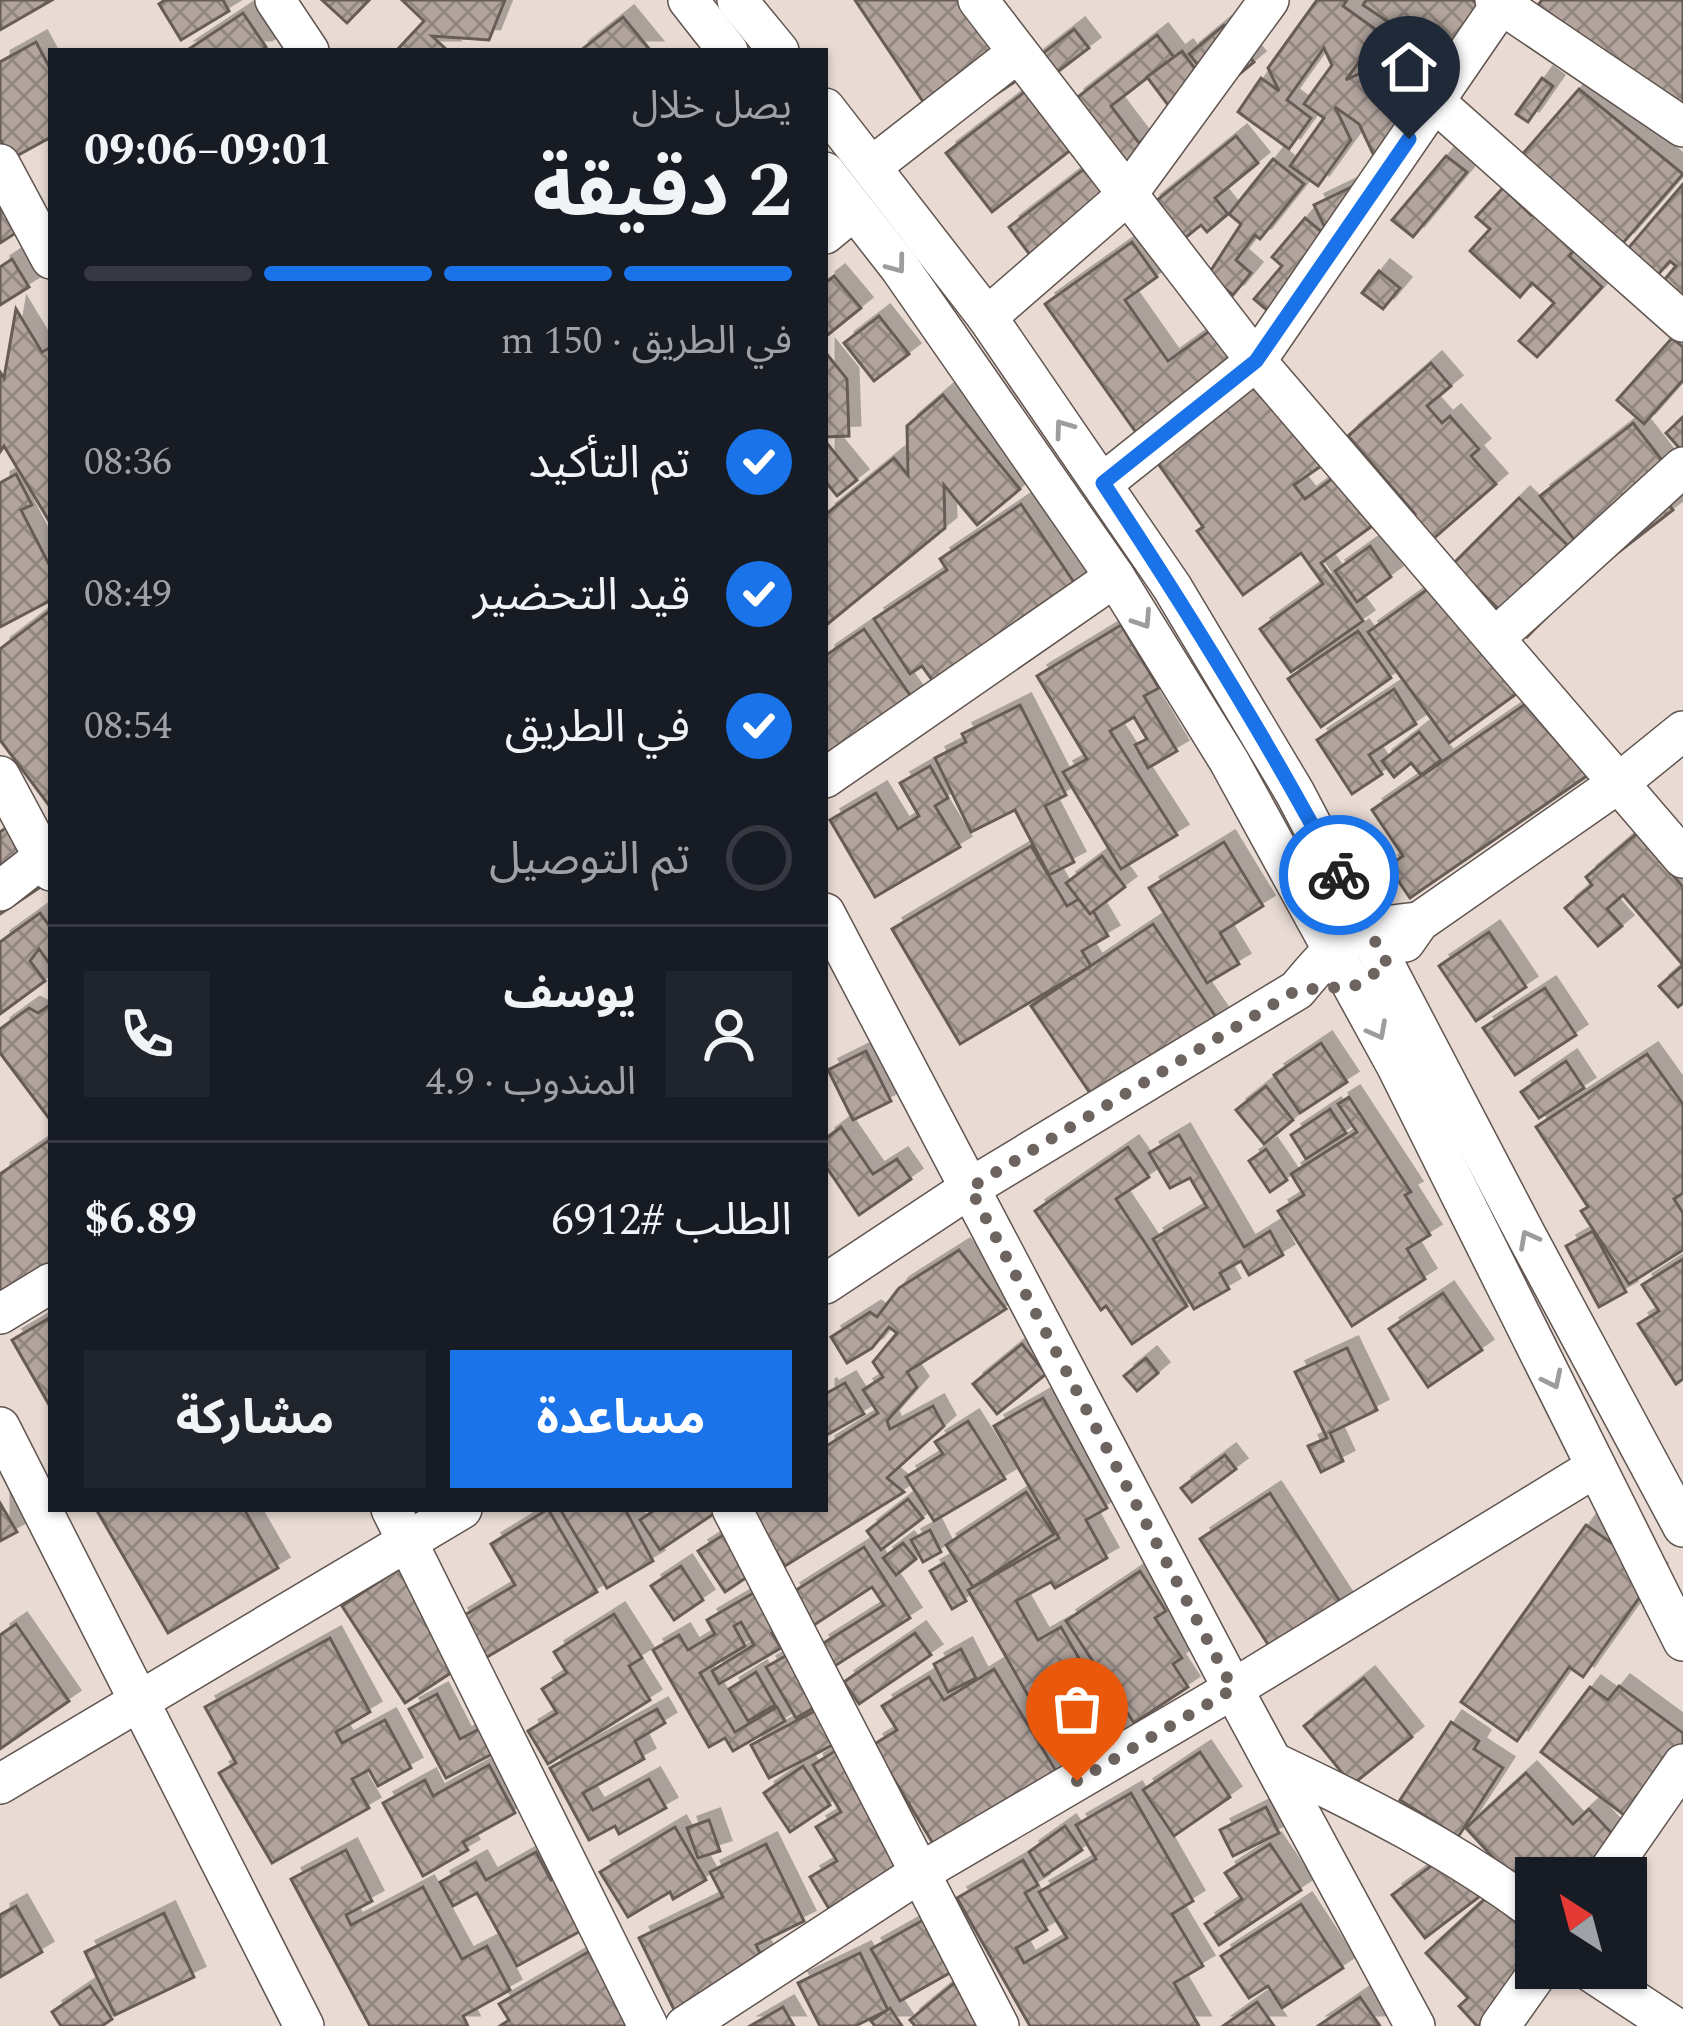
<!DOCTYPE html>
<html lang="ar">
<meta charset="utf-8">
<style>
:root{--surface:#171b24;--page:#20242c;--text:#f1f3f6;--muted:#9ea1a6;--line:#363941;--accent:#1a73e8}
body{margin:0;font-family:Spectral,"Noto Sans Arabic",serif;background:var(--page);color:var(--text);direction:rtl;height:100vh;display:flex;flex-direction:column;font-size:45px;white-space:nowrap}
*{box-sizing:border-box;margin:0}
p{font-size:39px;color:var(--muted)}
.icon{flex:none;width:66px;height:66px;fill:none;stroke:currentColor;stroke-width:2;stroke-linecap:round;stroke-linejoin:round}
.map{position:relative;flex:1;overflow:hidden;direction:ltr}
.panel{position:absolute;left:48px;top:48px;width:780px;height:1464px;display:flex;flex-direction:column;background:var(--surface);border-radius:0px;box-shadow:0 3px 9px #0004;direction:rtl}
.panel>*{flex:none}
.needle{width:78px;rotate:324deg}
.fabs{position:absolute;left:1515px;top:1857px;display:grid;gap:24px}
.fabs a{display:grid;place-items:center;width:132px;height:132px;border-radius:0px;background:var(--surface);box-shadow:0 3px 9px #0004;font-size:60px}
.pin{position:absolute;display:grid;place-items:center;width:102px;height:102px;color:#fff;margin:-123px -51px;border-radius:50% 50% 50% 0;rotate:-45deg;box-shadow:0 0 12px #0007}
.pin .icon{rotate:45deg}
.courier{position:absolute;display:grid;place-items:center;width:120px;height:120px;margin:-60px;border:9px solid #1a73e8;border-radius:50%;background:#fff;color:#222;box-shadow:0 3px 15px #0007}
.head em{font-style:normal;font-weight:700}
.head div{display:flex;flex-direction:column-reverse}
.head{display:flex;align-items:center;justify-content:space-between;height:204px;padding:0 36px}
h1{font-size:78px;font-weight:700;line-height:90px}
.bar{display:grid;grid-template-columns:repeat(4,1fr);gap:18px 12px;align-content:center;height:144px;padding:0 36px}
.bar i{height:15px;border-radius:9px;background:var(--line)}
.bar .active{background:var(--accent)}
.bar p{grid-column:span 4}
.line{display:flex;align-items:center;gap:30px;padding:0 36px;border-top:3px solid var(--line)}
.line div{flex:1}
.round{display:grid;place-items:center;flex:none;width:126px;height:126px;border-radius:0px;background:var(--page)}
ol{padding:0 36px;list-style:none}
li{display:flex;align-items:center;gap:36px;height:132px}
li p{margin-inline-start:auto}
li .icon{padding:12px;border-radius:50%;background:var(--accent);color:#fff;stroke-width:4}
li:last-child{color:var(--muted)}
li i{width:66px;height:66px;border:6px solid var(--line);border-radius:50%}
.cta{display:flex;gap:24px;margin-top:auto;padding:24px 36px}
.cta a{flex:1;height:138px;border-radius:0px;background:var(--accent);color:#fff;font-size:48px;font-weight:700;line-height:138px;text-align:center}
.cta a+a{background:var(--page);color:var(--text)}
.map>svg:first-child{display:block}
.building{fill:url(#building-cross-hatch);stroke:#685c56;stroke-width:3;filter:url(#shadow)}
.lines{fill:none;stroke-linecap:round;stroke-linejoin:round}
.minor-casing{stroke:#60544e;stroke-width:42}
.minor{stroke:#fff;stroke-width:39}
.oneway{stroke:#9f9c9c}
.done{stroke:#6d6460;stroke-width:12;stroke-dasharray:0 21.6}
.route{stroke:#1a73e8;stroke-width:15}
</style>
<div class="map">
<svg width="1683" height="2026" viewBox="0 0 1683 2026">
<defs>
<pattern id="building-cross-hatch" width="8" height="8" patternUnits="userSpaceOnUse" patternTransform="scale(3)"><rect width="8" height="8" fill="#b3a59e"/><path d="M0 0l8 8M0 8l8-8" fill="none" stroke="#928680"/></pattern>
<filter id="shadow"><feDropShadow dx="11" dy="-11" stdDeviation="0" flood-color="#0004"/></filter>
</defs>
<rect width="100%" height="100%" fill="#e9dbd4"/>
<g class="building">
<polygon points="0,0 52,0 0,30"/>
<polygon points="165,0 223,0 229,11 181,40 159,4"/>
<polygon points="322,0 369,0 347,23"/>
<polygon points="402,0 505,0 489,40 432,36 448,51 396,51 424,21"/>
<polygon points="855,0 961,0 1019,79 942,130"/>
<polygon points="1317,0 1347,0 1343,6 1392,41 1364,55 1346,80 1400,54 1450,89 1340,259 1314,205 1370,178 1379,166 1359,124 1335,107 1351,140 1318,186 1290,166 1324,118 1304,104 1332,65 1324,48 1287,100 1311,118 1289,149 1238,112 1261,78 1279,91 1268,68"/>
<polygon points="1366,0 1472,0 1502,21 1465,74 1363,5"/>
<polygon points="1542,0 1683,0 1683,123 1535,9"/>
<polygon points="243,13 266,47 261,51 186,51"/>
<polygon points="623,17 651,51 580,51"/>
<polygon points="1224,25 1254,62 1219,91 1189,54"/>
<polygon points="1074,29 1089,48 1047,80 1033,61"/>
<polygon points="1157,35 1174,57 1111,106 1139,143 1167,121 1134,178 1074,100"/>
<polygon points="36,42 51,70 51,137 11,159 0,139 0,62"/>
<polygon points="1182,51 1203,80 1168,105 1147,77"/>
<polygon points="1542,78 1553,86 1528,122 1516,114"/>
<polygon points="1031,87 1077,145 992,212 946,153"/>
<polygon points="1579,89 1683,174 1623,243 1514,164"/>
<polygon points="1236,136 1258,163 1215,198 1228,214 1207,232 1201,225 1180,242 1150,206"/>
<polygon points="1446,156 1467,172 1413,237 1392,220"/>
<polygon points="1273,159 1304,184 1260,239 1255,235 1236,260 1251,273 1233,295 1208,275 1241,224 1229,214"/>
<polygon points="1089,165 1130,218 1049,280 1009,227"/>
<polygon points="0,179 28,225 0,243"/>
<polygon points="1683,184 1683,306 1659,286 1676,266 1670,261 1655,278 1625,252"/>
<polygon points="1503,188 1531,215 1538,207 1579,245 1569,256 1602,287 1537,357 1519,341 1554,303 1532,283 1520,297 1470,251 1490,229 1476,217"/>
<polygon points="1305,218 1336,244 1275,317 1254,299 1282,266 1272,257"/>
<polygon points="1132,242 1157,277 1125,300 1168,361 1222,322 1324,464 1294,485 1305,499 1333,478 1379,521 1321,563 1363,621 1291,672 1260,629 1323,584 1301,553 1243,595 1197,531 1203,527 1045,304"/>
<polygon points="12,259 29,287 0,305 0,267"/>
<polygon points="1379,271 1400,288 1383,309 1362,293"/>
<polygon points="834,276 861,308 825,337 825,283"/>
<polygon points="16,309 42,352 51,347 51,524 4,446 0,452 0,372 4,378"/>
<polygon points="879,316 909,354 874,381 844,343"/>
<polygon points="1672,338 1683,347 1683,380 1644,424 1617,400"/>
<polygon points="825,352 847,379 849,436 825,437"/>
<polygon points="1431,363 1451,386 1427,406 1442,423 1450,416 1479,449 1471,456 1496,484 1432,540 1411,517 1415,514 1348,436"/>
<polygon points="943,395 1020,489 977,525 944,485 945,528 825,626 825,515 894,458 908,475 907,426"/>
<polygon points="1683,417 1683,452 1666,433"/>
<polygon points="1633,423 1676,478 1659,491 1673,510 1597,569 1540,496"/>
<polygon points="825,441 857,480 837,496 825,481"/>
<polygon points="16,474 32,505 21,510 51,568 51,600 0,627 0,483"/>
<polygon points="1519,498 1593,570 1527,637 1453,564"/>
<polygon points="1021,504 1090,606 948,702 922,666 910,674 874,619 947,570 940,559"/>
<polygon points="1370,546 1391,577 1357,602 1335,571"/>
<polygon points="1432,586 1523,689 1449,743 1368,632"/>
<polygon points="51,610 51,808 0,740 0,649"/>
<polygon points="1121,625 1159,688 1144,696 1177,751 1148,768 1135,745 1147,739 1134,717 1110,731 1177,835 1121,869 1063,772 1087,759 1037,676"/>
<polygon points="864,629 924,715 825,785 825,656"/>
<polygon points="1358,631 1391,678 1321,727 1288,679"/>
<polygon points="1394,689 1416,724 1369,755 1382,774 1352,794 1317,740"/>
<polygon points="1540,694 1594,771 1410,898 1388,866 1403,856 1372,810"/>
<polygon points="1020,705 1066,795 1045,806 1074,862 1049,875 1015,810 971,832 935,758 966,742 962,734"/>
<polygon points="1419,732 1441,760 1421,775 1411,763 1394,777 1382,761"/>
<polygon points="930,766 948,798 935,806 960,847 875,897 830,820 876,793 898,829 919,816 900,783"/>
<polygon points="7,827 45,884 0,914 0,832"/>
<polygon points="1637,833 1683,887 1683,1003 1678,1007 1659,986 1683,965 1623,895 1607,909 1622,926 1598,946 1565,908 1592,885 1586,877"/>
<polygon points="1224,842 1263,906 1220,933 1239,964 1207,983 1149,888"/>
<polygon points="1031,846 1067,906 1084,896 1108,936 1082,951 1091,966 960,1044 892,929"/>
<polygon points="1102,856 1125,887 1090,914 1066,883"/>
<polygon points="40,913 51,928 51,966 39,949 30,961 45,981 0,1014 0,942"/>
<polygon points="1153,924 1216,1017 1094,1099 1031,1006"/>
<polygon points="1489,932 1526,987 1476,1021 1439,966"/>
<polygon points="1545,988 1576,1035 1515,1075 1483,1028"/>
<polygon points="51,1004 51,1121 0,1053 0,1029 29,1008 38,1013"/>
<polygon points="1321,1043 1347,1082 1300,1113 1274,1075"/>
<polygon points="866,1051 891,1101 853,1120 828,1070"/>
<polygon points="1647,1054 1683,1104 1683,1193 1674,1199 1683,1213 1683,1250 1629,1284 1581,1211 1588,1207 1536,1127"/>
<polygon points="1566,1061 1584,1088 1539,1118 1521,1092"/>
<polygon points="1266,1086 1293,1120 1264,1144 1236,1110"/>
<polygon points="1349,1097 1411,1192 1405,1195 1430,1235 1407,1249 1425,1279 1352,1326 1278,1211 1304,1195 1291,1174 1357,1132 1338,1104"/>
<polygon points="1330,1109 1346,1133 1306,1159 1291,1135"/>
<polygon points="841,1127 873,1174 897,1159 911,1179 859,1215 825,1165 825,1139"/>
<polygon points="1179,1135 1244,1247 1270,1231 1283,1255 1249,1275 1241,1261 1220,1273 1229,1289 1194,1309 1153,1239 1207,1207 1190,1178 1170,1188 1149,1153"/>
<polygon points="51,1139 51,1278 0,1302 0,1174"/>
<polygon points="1128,1147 1149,1177 1116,1199 1187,1306 1132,1344 1106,1306 1101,1310 1035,1211"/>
<polygon points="1266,1149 1287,1180 1270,1192 1249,1161"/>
<polygon points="1593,1231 1626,1292 1599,1307 1566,1246"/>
<polygon points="959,1250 1006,1309 907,1372 917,1387 887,1421 890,1429 933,1406 944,1426 887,1478 904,1492 785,1566 749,1509 825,1509 825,1447 878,1413 863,1390 883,1377 873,1362 897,1333 889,1327 872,1348 847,1363 831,1337 870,1312 877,1317 899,1288"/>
<polygon points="1683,1259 1683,1379 1676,1384 1638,1324 1659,1311 1642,1285"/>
<polygon points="1443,1293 1482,1350 1428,1387 1389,1329"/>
<polygon points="51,1317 51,1408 12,1340"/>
<polygon points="1022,1344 1046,1374 997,1414 973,1384"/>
<polygon points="1347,1348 1377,1410 1330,1433 1343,1461 1321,1472 1308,1446 1327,1438 1295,1372"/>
<polygon points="1146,1358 1158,1373 1137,1391 1124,1376"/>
<polygon points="845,1383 864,1414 825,1436 825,1389 827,1393"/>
<polygon points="1043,1398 1107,1508 1086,1520 1107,1558 1055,1588 1051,1582 1016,1601 1038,1640 1061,1627 1134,1754 1079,1785 968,1590 1059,1538 994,1426"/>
<polygon points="968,1421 1005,1479 934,1521 906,1477 943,1454 935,1442"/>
<polygon points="1225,1455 1236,1469 1192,1502 1181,1488"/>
<polygon points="1026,1492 1054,1534 973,1587 946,1545"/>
<polygon points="1270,1493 1352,1620 1282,1666 1200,1539"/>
<polygon points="908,1499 923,1518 881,1550 867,1531"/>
<polygon points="0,1503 17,1532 0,1541"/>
<polygon points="96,1509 244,1509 278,1568 168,1633"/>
<polygon points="548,1509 597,1592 482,1660 458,1619 515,1585 491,1544"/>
<polygon points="560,1509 625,1509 653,1561 607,1588"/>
<polygon points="656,1509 712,1509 715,1513 660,1550 640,1520"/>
<polygon points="1586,1525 1656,1574 1583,1677 1569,1667 1517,1741 1461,1702"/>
<polygon points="930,1530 941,1552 923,1562 911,1540"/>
<polygon points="726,1533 753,1573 725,1592 698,1551"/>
<polygon points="903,1543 916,1559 896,1575 883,1558"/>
<polygon points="864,1547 910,1618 833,1667 819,1646 884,1605 872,1587 811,1627 790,1594"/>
<polygon points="944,1563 966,1601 952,1609 930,1571"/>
<polygon points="406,1564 469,1661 405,1703 342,1606"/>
<polygon points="681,1566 703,1600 674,1620 651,1586"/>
<polygon points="1140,1571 1166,1611 1155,1618 1182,1658 1173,1664 1188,1687 1134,1723 1066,1621"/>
<polygon points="757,1591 784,1626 772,1633 781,1648 719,1684 712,1671 754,1645 741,1622 734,1626 745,1646 700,1673 735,1732 777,1707 785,1721 733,1751 725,1738 709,1747 653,1650 679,1635 688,1650 715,1634 707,1620"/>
<polygon points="614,1614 642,1658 629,1666 650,1700 548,1764 528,1731 557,1713 542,1689 567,1673 554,1652"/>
<polygon points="16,1624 69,1701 0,1749 0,1635"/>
<polygon points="915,1633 931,1655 859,1704 844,1682"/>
<polygon points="330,1638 370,1712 336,1732 342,1743 385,1720 411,1768 378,1786 369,1770 352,1779 369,1808 272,1863 219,1773 236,1763 205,1707"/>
<polygon points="961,1649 976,1678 948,1692 934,1664"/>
<polygon points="796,1650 826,1701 796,1718 766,1667"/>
<polygon points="994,1669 1070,1794 948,1868 873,1745 897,1730 882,1706 929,1677 944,1700"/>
<polygon points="756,1672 775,1705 748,1721 729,1689"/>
<polygon points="1364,1678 1412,1737 1352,1785 1304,1726"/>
<polygon points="1619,1686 1683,1733 1683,1745 1628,1818 1541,1752 1590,1687 1608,1700"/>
<polygon points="437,1694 460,1739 483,1727 496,1752 446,1778 409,1709"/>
<polygon points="826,1705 844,1739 769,1778 751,1745"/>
<polygon points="657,1709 665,1723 635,1741 644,1759 583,1793 593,1810 649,1779 666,1808 619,1834 615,1826 589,1840 550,1768"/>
<polygon points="1451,1722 1479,1741 1474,1749 1503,1768 1458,1837 1400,1800"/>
<polygon points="843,1746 928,1887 846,1937 810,1877 837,1861 816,1827 841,1812 813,1765"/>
<polygon points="1200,1752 1230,1797 1174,1836 1143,1790"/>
<polygon points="489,1765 515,1813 463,1842 468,1850 423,1876 383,1803 425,1780 433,1796"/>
<polygon points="803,1766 830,1805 790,1832 764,1793"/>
<polygon points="1526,1773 1573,1824 1589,1809 1633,1856 1609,1878 1536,1878 1536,1904 1466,1828"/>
<polygon points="1131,1793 1193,1901 1172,1914 1203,1966 1174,1983 1199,2026 1030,2026 957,1898 1023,1860 1038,1885 1025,1893 1047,1930 1016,1948 1024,1963 1067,1938 1039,1892 1096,1859 1076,1825"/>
<polygon points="1266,1807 1279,1833 1233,1856 1220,1830"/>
<polygon points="709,1820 720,1851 698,1858 687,1828"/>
<polygon points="1065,1826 1082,1850 1044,1876 1029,1852"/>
<polygon points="675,1827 706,1880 673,1899 670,1892 628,1917 600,1872"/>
<polygon points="766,1844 804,1921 756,1945 775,1983 682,2026 639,1938 723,1897 710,1872"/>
<polygon points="1270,1844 1301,1890 1219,1945 1205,1924 1242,1899 1225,1873"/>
<polygon points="346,1850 372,1901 346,1915 351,1925 423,1887 462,1959 487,1946 510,1990 463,2016 468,2026 370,2026 291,1879"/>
<polygon points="1451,1851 1483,1894 1425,1938 1392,1895"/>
<polygon points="536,1852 551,1880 557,1876 586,1928 517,1966 477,1893 453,1906 440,1882 476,1862 486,1880"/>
<polygon points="1500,1885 1536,1924 1536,1968 1497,2026 1477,2026 1459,2006 1468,1998 1426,1953"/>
<polygon points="1301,1904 1343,1968 1282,2008 1268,1986 1249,1998 1221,1956"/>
<polygon points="16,1906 42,1952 0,1977 0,1915"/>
<polygon points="164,1913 194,1977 115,2015 85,1952"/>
<polygon points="925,1919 955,1970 900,2001 871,1949"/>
<polygon points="595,1948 640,2026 500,2026 509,2020 499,2004"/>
<polygon points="860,1953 888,2010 855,2026 820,2026 798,1983"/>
<polygon points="959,1979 980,2026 915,2026 910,2020"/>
<polygon points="90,1986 112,2019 102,2026 61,2026 52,2012"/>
<polygon points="1360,1997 1380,2026 1318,2026"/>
<polygon points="1257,2002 1274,2026 1223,2026"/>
<polygon points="783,2007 794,2026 750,2026"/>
<polygon points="890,2008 902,2026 875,2026 871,2021"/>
</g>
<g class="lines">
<g class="minor-casing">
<g id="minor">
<polyline points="275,0 309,51"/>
<polyline points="688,0 728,51"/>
<polyline points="737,0 779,51"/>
<polyline points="978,0 1256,361 1683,858"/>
<polyline points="1495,0 1683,127"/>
<polyline points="1435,102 1683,322"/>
<polyline points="825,108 987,317 1172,587 1295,793 1525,1233 1683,1527"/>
<polyline points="0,164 51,259"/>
<polyline points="871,167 1017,53"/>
<polyline points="825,172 900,268 1115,577 1229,761 1396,1065 1683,1641"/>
<polyline points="825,234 854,210"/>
<polyline points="987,317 1126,196 1269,0"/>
<polyline points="1103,483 1256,361 1504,0"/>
<polyline points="1496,637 1683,467"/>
<polyline points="0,776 51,871"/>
<polyline points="825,778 1115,577"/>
<polyline points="0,891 51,851"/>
<polyline points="825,913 1233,1689 1415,2026"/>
<polyline points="1405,942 1419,922 1620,782 1683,731"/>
<path d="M825 1284 970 1188 1297 990C1341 937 1351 929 1419 922"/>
<polyline points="0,1314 51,1283"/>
<polyline points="0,1427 304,2026"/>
<polyline points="391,1509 648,2026"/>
<polyline points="732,1509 999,2026"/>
<path d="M1277 1764C1368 1807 1455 1851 1536 1912"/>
<polyline points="0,1784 462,1509"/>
<polyline points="1604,1878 1683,1764"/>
<polyline points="1585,1968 1673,2026"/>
<polyline points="685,2026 921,1872 1233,1689 1596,1467"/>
<polyline points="1500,2026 1541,1968"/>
</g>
</g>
<use href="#minor" class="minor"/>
</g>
<defs><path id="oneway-chevron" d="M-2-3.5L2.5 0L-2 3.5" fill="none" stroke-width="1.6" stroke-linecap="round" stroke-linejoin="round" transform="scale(3)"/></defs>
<g class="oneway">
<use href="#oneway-chevron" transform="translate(897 265) rotate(53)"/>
<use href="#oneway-chevron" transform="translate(1063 428) rotate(-126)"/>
<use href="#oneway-chevron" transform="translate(1143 620) rotate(57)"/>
<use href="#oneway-chevron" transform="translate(1378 1031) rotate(62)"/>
<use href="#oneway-chevron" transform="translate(1528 1239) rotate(-118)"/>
<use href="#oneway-chevron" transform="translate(1553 1380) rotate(64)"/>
</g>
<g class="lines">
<polyline class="done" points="1077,1781 1233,1689 970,1188 1297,990 1354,986 1388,965 1339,875"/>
<path class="route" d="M1339 875C1268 740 1187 610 1103 483L1256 361 1409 139"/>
</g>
</svg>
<div class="fabs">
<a><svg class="needle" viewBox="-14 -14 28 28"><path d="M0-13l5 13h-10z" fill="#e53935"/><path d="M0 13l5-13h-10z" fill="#9ea1a6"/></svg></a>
</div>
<div class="pin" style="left:1077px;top:1781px;background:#ea580c"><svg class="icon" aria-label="bag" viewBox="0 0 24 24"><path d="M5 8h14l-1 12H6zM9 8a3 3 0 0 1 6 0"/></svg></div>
<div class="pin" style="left:1409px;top:139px;background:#1f2937"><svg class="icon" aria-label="home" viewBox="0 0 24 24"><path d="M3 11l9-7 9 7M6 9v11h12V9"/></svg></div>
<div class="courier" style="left:1339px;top:875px"><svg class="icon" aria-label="bike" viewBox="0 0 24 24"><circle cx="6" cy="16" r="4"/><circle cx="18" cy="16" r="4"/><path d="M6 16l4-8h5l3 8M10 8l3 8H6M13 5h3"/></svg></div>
<section class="panel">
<div class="head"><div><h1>2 دقيقة</h1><p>يصل خلال</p></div><em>09:01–09:06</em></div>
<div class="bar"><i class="active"></i><i class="active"></i><i class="active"></i><i></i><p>في الطريق · 150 m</p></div>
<ol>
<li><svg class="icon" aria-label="check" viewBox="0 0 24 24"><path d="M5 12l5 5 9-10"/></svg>تم التأكيد<p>08:36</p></li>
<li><svg class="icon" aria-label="check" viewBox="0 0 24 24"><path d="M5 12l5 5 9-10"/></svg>قيد التحضير<p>08:49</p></li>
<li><svg class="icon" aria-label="check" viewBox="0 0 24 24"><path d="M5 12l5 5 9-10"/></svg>في الطريق<p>08:54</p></li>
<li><i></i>تم التوصيل</li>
</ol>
<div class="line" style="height:216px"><a class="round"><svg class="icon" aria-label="person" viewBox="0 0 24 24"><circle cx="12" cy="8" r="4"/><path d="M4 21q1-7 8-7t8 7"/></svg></a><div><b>يوسف</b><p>المندوب · 4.9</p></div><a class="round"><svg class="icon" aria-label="phone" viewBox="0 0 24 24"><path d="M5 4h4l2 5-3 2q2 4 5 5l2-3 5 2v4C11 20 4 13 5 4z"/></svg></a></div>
<div class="line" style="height:156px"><div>الطلب #6912</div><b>$6.89</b></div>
<div class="cta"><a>مساعدة</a><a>مشاركة</a></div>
</section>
</div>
